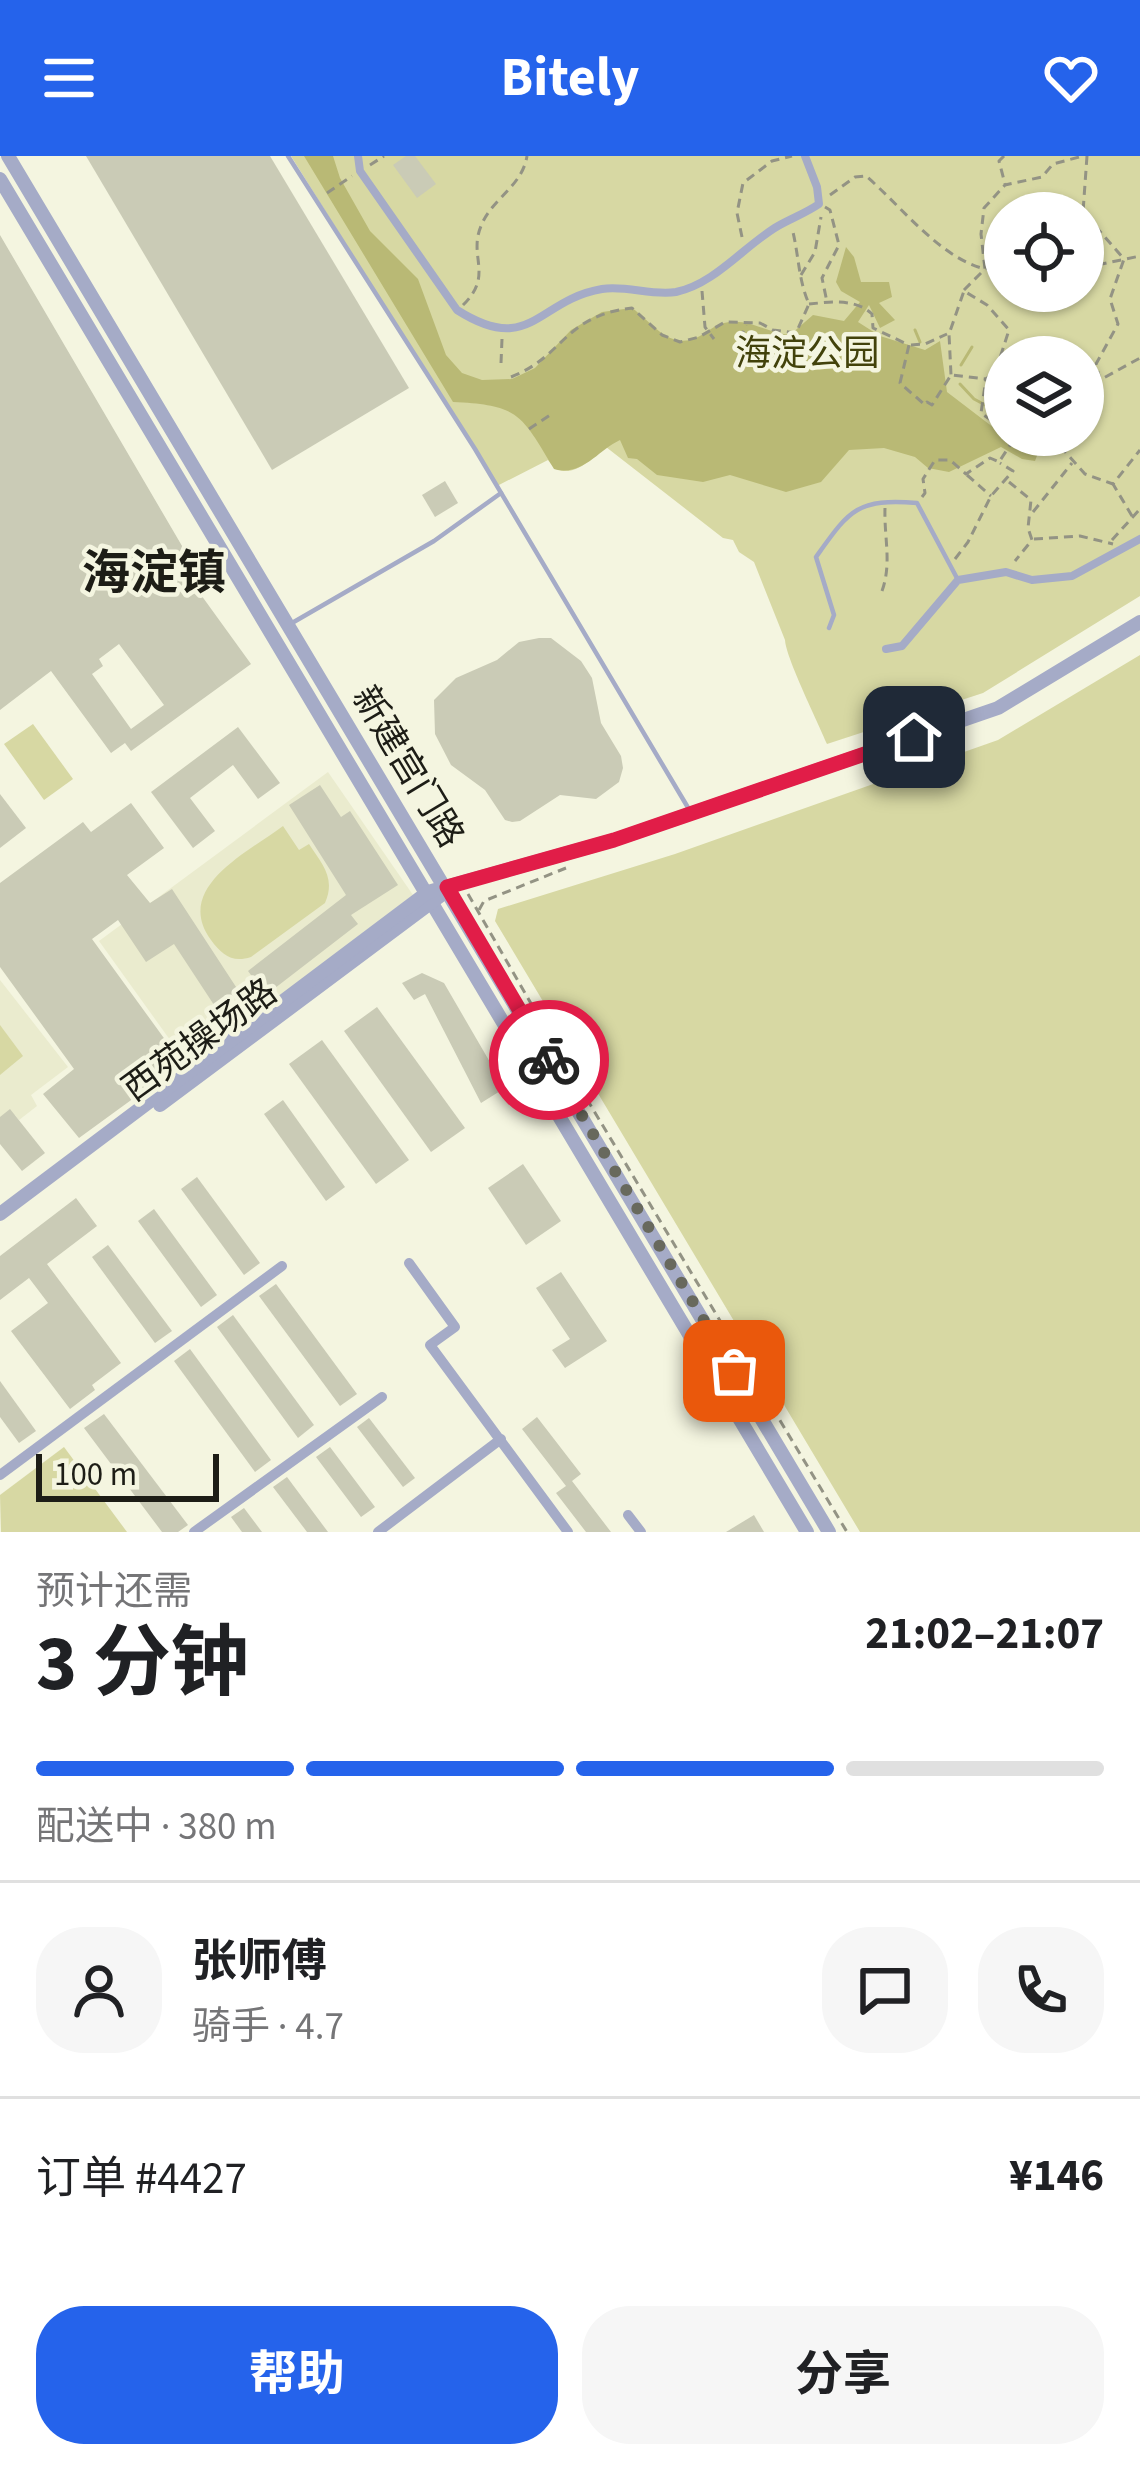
<!DOCTYPE html>
<html lang="zh">
<meta charset="utf-8">
<style>
:root{--surface:#fff;--page:#f6f6f6;--text:#202124;--muted:#757577;--line:#e0e0e0;--accent:#2563eb}
body{margin:0;font-family:"Source Sans 3","Noto Sans SC",sans-serif;background:var(--page);color:var(--text);height:100vh;display:flex;flex-direction:column;font-size:45px;white-space:nowrap}
*{box-sizing:border-box;margin:0}
p{font-size:39px;color:var(--muted)}
.icon{flex:none;width:66px;height:66px;fill:none;stroke:currentColor;stroke-width:2;stroke-linecap:round;stroke-linejoin:round}
.map{position:relative;height:1376px;overflow:hidden}
.details{display:flex;flex-direction:column;background:var(--surface);flex:1}
.details>*{flex:none}
.fabs{position:absolute;left:984px;top:36px;display:grid;gap:24px}
.fabs a{display:grid;place-items:center;width:120px;height:120px;border-radius:50%;background:var(--surface);box-shadow:0 3px 9px #0004;font-size:60px}
.scale{position:absolute;left:36px;bottom:30px;width:183px;box-sizing:border-box;padding-left:12px;border:6px solid #1d1d16;border-top:0;font-size:33px;line-height:42px;white-space:nowrap;color:#1d1d16;-webkit-text-stroke:9px #f4f5e0;paint-order:stroke}
.pin{position:absolute;display:grid;place-items:center;width:102px;height:102px;color:#fff;margin:-51px;border-radius:24px;box-shadow:0 6px 18px #0006}
.courier{position:absolute;display:grid;place-items:center;width:120px;height:120px;margin:-60px;border:9px solid #e11d48;border-radius:50%;background:#fff;color:#222;box-shadow:0 3px 15px #0007}
.summary em{font-style:normal;font-weight:700}
.summary div{display:flex;flex-direction:column-reverse}
.summary{display:flex;align-items:center;justify-content:space-between;height:204px;padding:0 36px}
h1{font-size:78px;font-weight:700;line-height:90px}
.bar{display:grid;grid-template-columns:repeat(4,1fr);gap:18px 12px;align-content:center;height:144px;padding:0 36px}
.bar i{height:15px;border-radius:9px;background:var(--line)}
.bar .current{background:var(--accent)}
.bar p{grid-column:span 4}
.line{display:flex;align-items:center;gap:30px;padding:0 36px;border-top:3px solid var(--line)}
.line div{flex:1}
.round{display:grid;place-items:center;flex:none;width:126px;height:126px;border-radius:48px;background:var(--page)}
.primary-button{display:flex;gap:24px;margin-top:auto;padding:24px 36px}
.primary-button a{flex:1;height:138px;border-radius:48px;background:var(--accent);color:#fff;font-size:48px;font-weight:700;line-height:138px;text-align:center}
.primary-button a+a{background:var(--page);color:var(--text)}
header{display:flex;justify-content:space-between;align-items:center;height:156px;padding:0 36px;background:var(--accent);color:#fff;font-size:54px;font-weight:700}
.map>svg:first-child{display:block}
.built{fill:#eaebce}
.green{fill:#d7d8a3;fill-rule:evenodd}
.water{fill:#b9b975}
.lines{fill:none;stroke-linecap:round;stroke-linejoin:round}
.stream{stroke:#b9b975;stroke-width:3}
.building{fill:#cacbb6;fill-rule:evenodd}
.path{stroke:#939384;stroke-width:3;stroke-dasharray:9 6;stroke-linecap:butt}
.service{stroke:#a5abc7;stroke-width:4.5}
.pedestrian{stroke:#a5abc7;stroke-width:8}
.minor{stroke:#a5abc7;stroke-width:10}
.tertiary{stroke:#a5abc7;stroke-width:14}
.done{stroke:#68695d;stroke-width:12;stroke-dasharray:0 21.6}
.route{stroke:#e11d48;stroke-width:15}
.labels{text-anchor:middle;stroke-width:9;stroke-linejoin:round;paint-order:stroke}
.park-label{font-size:36px;fill:#42420b;stroke:#f4f5e0}
.street-label{font-size:36px;fill:#1d1d16;stroke:#f4f5e0}
.district-label{font-size:48px;font-weight:bold;fill:#1d1d16;stroke:#f4f5e0}
</style>
<header><svg class="icon" aria-label="menu" viewBox="0 0 24 24"><path d="M4 6h16M4 12h16M4 18h16"/></svg>Bitely<svg class="icon" aria-label="heart" viewBox="0 0 24 24"><path d="M12 20l-8-8c-3-5 5-10 8-4 3-6 11-1 8 4z"/></svg></header>
<div class="map">
<svg width="1140" height="1376" viewBox="0 0 1140 1376">
<rect width="100%" height="100%" fill="#f4f5e0"/>
<g class="built">
<polygon points="328,616 413,739 188,909 99,785"/>
<polygon points="0,824 68,911 31,939 37,950 19,964 15,959 0,969"/>
</g>
<g class="green">
<path d="M291 0H1140V440L983 537 827 588C818 566 786 502 785 484L754 406 739 396 733 384 723 382 606 291C589 306 565 329 548 304L497 330ZM1005 57H1083V135H1005ZM1005 201H1083V279H1005Z"/>
<polygon points="1140,499 1140,1376 860,1376 495,765 498,753 675,698 998,584"/>
<polygon points="33,568 73,623 44,644 4,588"/>
<path d="M283 670 299 694 309 688C322 708 336 722 325 747L251 801C232 807 222 799 211 784 173 732 247 697 283 670Z"/>
<polygon points="0,869 23,900 0,919"/>
<polygon points="64,1291 127,1376 1,1376 0,1339"/>
</g>
<path class="water" d="M304 0H333L340 22 370 75 418 123 446 199 462 217 482 224 512 223 535 212 571 174 602 156 632 152C653 167 670 195 698 181 707 177 714 169 724 167 747 161 767 177 790 179L813 159 844 165 860 146 841 135 836 126 846 91 854 101 861 126H889L892 141 879 147 895 164 880 172 869 149 858 166 880 180 925 194 940 185 947 236 1019 291 1038 297 1035 305 1022 303 1001 291 949 316 928 312 915 301 884 292 849 294 821 326 786 336 730 319 703 326 657 319 637 303 628 302 620 284C597 295 582 321 554 313 521 258 519 249 453 246Z"/>
<g class="lines">
<g class="stream">
<polyline points="915,174 920,186"/>
<polyline points="961,209 972,191"/>
<polyline points="960,228 974,243 991,252"/>
</g>
</g>
<g class="building">
<polygon points="86,0 270,0 409,232 272,314"/>
<polygon points="406,0 415,0 436,28 417,42 393,9"/>
<path d="M0 79 192 407 183 414 251 508 131 595 125 587 111 597 51 515 0 554ZM119 488 164 549 131 573 92 518 103 510 99 503Z"/>
<polygon points="445,325 458,347 435,361 422,339"/>
<polygon points="539,482 551,482 581,505 592,522 601,567 621,600 623,612 619,626 596,643 560,639 520,665 512,666 505,664 485,634 451,609 435,578 434,544 456,522 497,504 519,486"/>
<polygon points="238,571 280,627 258,643 233,609 190,642 215,675 193,692 151,636"/>
<polygon points="320,629 341,661 350,655 398,729 351,759 358,768 266,839 248,815 346,739 289,649"/>
<polygon points="0,638 26,672 0,692"/>
<polygon points="131,647 164,692 127,719 150,747 172,733 240,837 216,852 174,788 146,806 118,764 92,783 182,907 79,982 43,938 74,913 0,811 0,727 83,666 91,676"/>
<polygon points="422,817 444,827 505,932 481,947 425,838 414,844 402,827"/>
<polygon points="377,851 465,972 431,996 344,875"/>
<polygon points="322,884 409,1004 376,1028 289,908"/>
<polygon points="283,944 345,1031 326,1045 264,958"/>
<polygon points="10,953 45,997 22,1015 0,988 0,961"/>
<polygon points="523,1008 561,1065 526,1089 488,1032"/>
<polygon points="197,1021 260,1107 244,1119 181,1033"/>
<polygon points="76,1042 97,1070 47,1108 121,1207 92,1229 95,1234 70,1253 11,1175 48,1147 29,1122 0,1144 0,1100"/>
<polygon points="154,1053 217,1139 201,1151 138,1065"/>
<polygon points="108,1089 172,1175 155,1187 92,1101"/>
<polygon points="561,1116 607,1185 565,1212 552,1194 570,1183 536,1132"/>
<polygon points="276,1128 357,1238 340,1250 259,1140"/>
<polygon points="233,1159 314,1269 298,1282 217,1171"/>
<polygon points="190,1193 271,1304 255,1316 174,1205"/>
<polygon points="0,1225 36,1275 19,1287 0,1261"/>
<polygon points="104,1258 188,1369 178,1376 162,1376 84,1272"/>
<polygon points="537,1261 581,1318 572,1325 611,1376 586,1376 556,1337 566,1330 522,1273"/>
<polygon points="369,1262 415,1322 403,1331 357,1271"/>
<polygon points="330,1291 375,1351 361,1361 316,1301"/>
<polygon points="287,1321 328,1376 307,1376 273,1331"/>
<polygon points="244,1352 262,1376 242,1376 231,1361"/>
<polygon points="754,1359 764,1376 726,1376"/>
</g>
<g class="lines">
<g class="path">
<polyline points="1004,0 999,5 1005,28"/>
<polyline points="1087,0 1083,56 1124,103 1110,143 1118,168 1096,208 1100,224 1140,202"/>
<polyline points="370,9 384,0"/>
<polyline points="327,37 352,20"/>
<path d="M830 39 855 21 866 20C901 50 940 102 985 113L1005 108"/>
<polyline points="825,51 830,54 839,89 822,122 827,146"/>
<polyline points="742,81 737,57 743,27 772,5 792,0"/>
<polyline points="1083,112 1140,100"/>
<polyline points="801,119 815,96 821,61"/>
<polyline points="964,134 985,113 981,78 984,52 1005,29 1042,21 1053,8 1083,0"/>
<polyline points="702,135 705,171 714,183"/>
<path d="M809 148C830 146 855 142 872 158L873 172 909 189 900 227 925 249 927 246 932 249 951 219 986 223 996 214 1009 174 987 149 964 135 949 178 951 219"/>
<path d="M463 149C494 119 468 101 481 70 492 42 522 31 527 0"/>
<polyline points="740,183 746,169"/>
<polyline points="911,189 925,188 947,178"/>
<polyline points="501,207 502,183"/>
<path d="M511 221C565 200 563 160 632 152L662 179 680 186 699 181 725 166 760 167 773 174 796 177 809 148C798 123 799 99 792 72"/>
<polyline points="1005,233 986,223 981,257 1005,274"/>
<polyline points="1083,236 1098,225"/>
<polyline points="529,273 553,257"/>
<polyline points="1050,279 1085,318 1113,328"/>
<polyline points="967,319 991,340"/>
<polyline points="1009,326 1031,344 1028,372 1032,384 1015,405"/>
<polyline points="922,341 925,337 923,323 935,304 950,304 966,318 990,302 999,306 1014,283"/>
<polyline points="1033,356 1072,307"/>
<polyline points="1132,360 1113,328 1140,294"/>
<polyline points="1034,383 1080,380 1113,388"/>
<polyline points="1112,384 1140,353"/>
<polyline points="955,403 968,386 991,340 1013,315 1000,307"/>
<path d="M882 435C892 407 884 382 885 352"/>
<polyline points="468,738 556,891"/>
<polyline points="479,754 484,745 566,712"/>
<polyline points="579,930 847,1376"/>
</g>
<g class="service">
<polyline points="288,0 475,293 690,655"/>
<polyline points="292,467 434,385 501,337"/>
<path d="M829 472 834 459 816 401C849 355 856 342 917 347L958 424"/>
</g>
<g class="pedestrian">
<path d="M358 0 360 15 457 154C531 201 537 144 602 133 626 129 652 140 676 136 715 128 745 89 778 70 792 62 806 57 819 48L817 31 805 0"/>
<polyline points="886,493 902,490 958,424 1006,416 1032,424 1072,420 1140,383"/>
</g>
<g class="minor">
<polyline points="409,1107 455,1171 430,1189 568,1376"/>
<polyline points="0,1319 282,1110"/>
<polyline points="628,1359 641,1376"/>
<polyline points="194,1376 382,1241"/>
<polyline points="378,1376 501,1283"/>
</g>
<g class="tertiary">
<polyline points="8,0 829,1376"/>
<polyline points="0,23 807,1376"/>
<polyline points="160,949 440,740"/>
<polyline points="0,1058 428,736 614,684 998,552 1140,466"/>
</g>
</g>
<g class="lines">
<polyline class="done" points="549,904 734,1215"/>
<polyline class="route" points="549,904 447,731 614,684 914,581"/>
</g>
<g class="labels">
<g class="park-label">
<text x="807" y="209">海淀公园</text>
</g>
<g class="street-label">
<text transform="translate(409 610) rotate(59)" y="13">新建宫门路</text>
<text transform="translate(199 883) rotate(-36)" y="13">西苑操场路</text>
</g>
<g class="district-label">
<text x="154" y="433">海淀镇</text>
</g>
</g>
</svg>
<div class="fabs">
<a><svg class="icon" aria-label="locate" viewBox="0 0 24 24"><circle cx="12" cy="12" r="6"/><path d="M12 2v4M12 18v4M2 12h4M18 12h4"/></svg></a>
<a><svg class="icon" aria-label="layers" viewBox="0 0 24 24"><path d="M12 4l9 5-9 5-9-5zM3 14l9 5 9-5"/></svg></a>
</div>
<div class="scale">100 m</div>
<div class="pin" style="left:734px;top:1215px;background:#ea580c"><svg class="icon" aria-label="bag" viewBox="0 0 24 24"><path d="M5 8h14l-1 12H6zM9 8a3 3 0 0 1 6 0"/></svg></div>
<div class="pin" style="left:914px;top:581px;background:#1f2937"><svg class="icon" aria-label="home" viewBox="0 0 24 24"><path d="M3 11l9-7 9 7M6 9v11h12V9"/></svg></div>
<div class="courier" style="left:549px;top:904px"><svg class="icon" aria-label="bike" viewBox="0 0 24 24"><circle cx="6" cy="16" r="4"/><circle cx="18" cy="16" r="4"/><path d="M6 16l4-8h5l3 8M10 8l3 8H6M13 5h3"/></svg></div>
</div>
<section class="details">
<div class="summary"><div><h1>3 分钟</h1><p>预计还需</p></div><em>21:02–21:07</em></div>
<div class="bar"><i class="current"></i><i class="current"></i><i class="current"></i><i></i><p>配送中 · 380 m</p></div>
<div class="line" style="height:216px"><a class="round"><svg class="icon" aria-label="person" viewBox="0 0 24 24"><circle cx="12" cy="8" r="4"/><path d="M4 21q1-7 8-7t8 7"/></svg></a><div><b>张师傅</b><p>骑手 · 4.7</p></div><a class="round"><svg class="icon" aria-label="chat" viewBox="0 0 24 24"><path d="M4 5h16v11H9l-5 4z"/></svg></a><a class="round"><svg class="icon" aria-label="phone" viewBox="0 0 24 24"><path d="M5 4h4l2 5-3 2q2 4 5 5l2-3 5 2v4C11 20 4 13 5 4z"/></svg></a></div>
<div class="line" style="height:156px"><div>订单 #4427</div><b>¥146</b></div>
<div class="primary-button"><a>帮助</a><a>分享</a></div>
</section>
